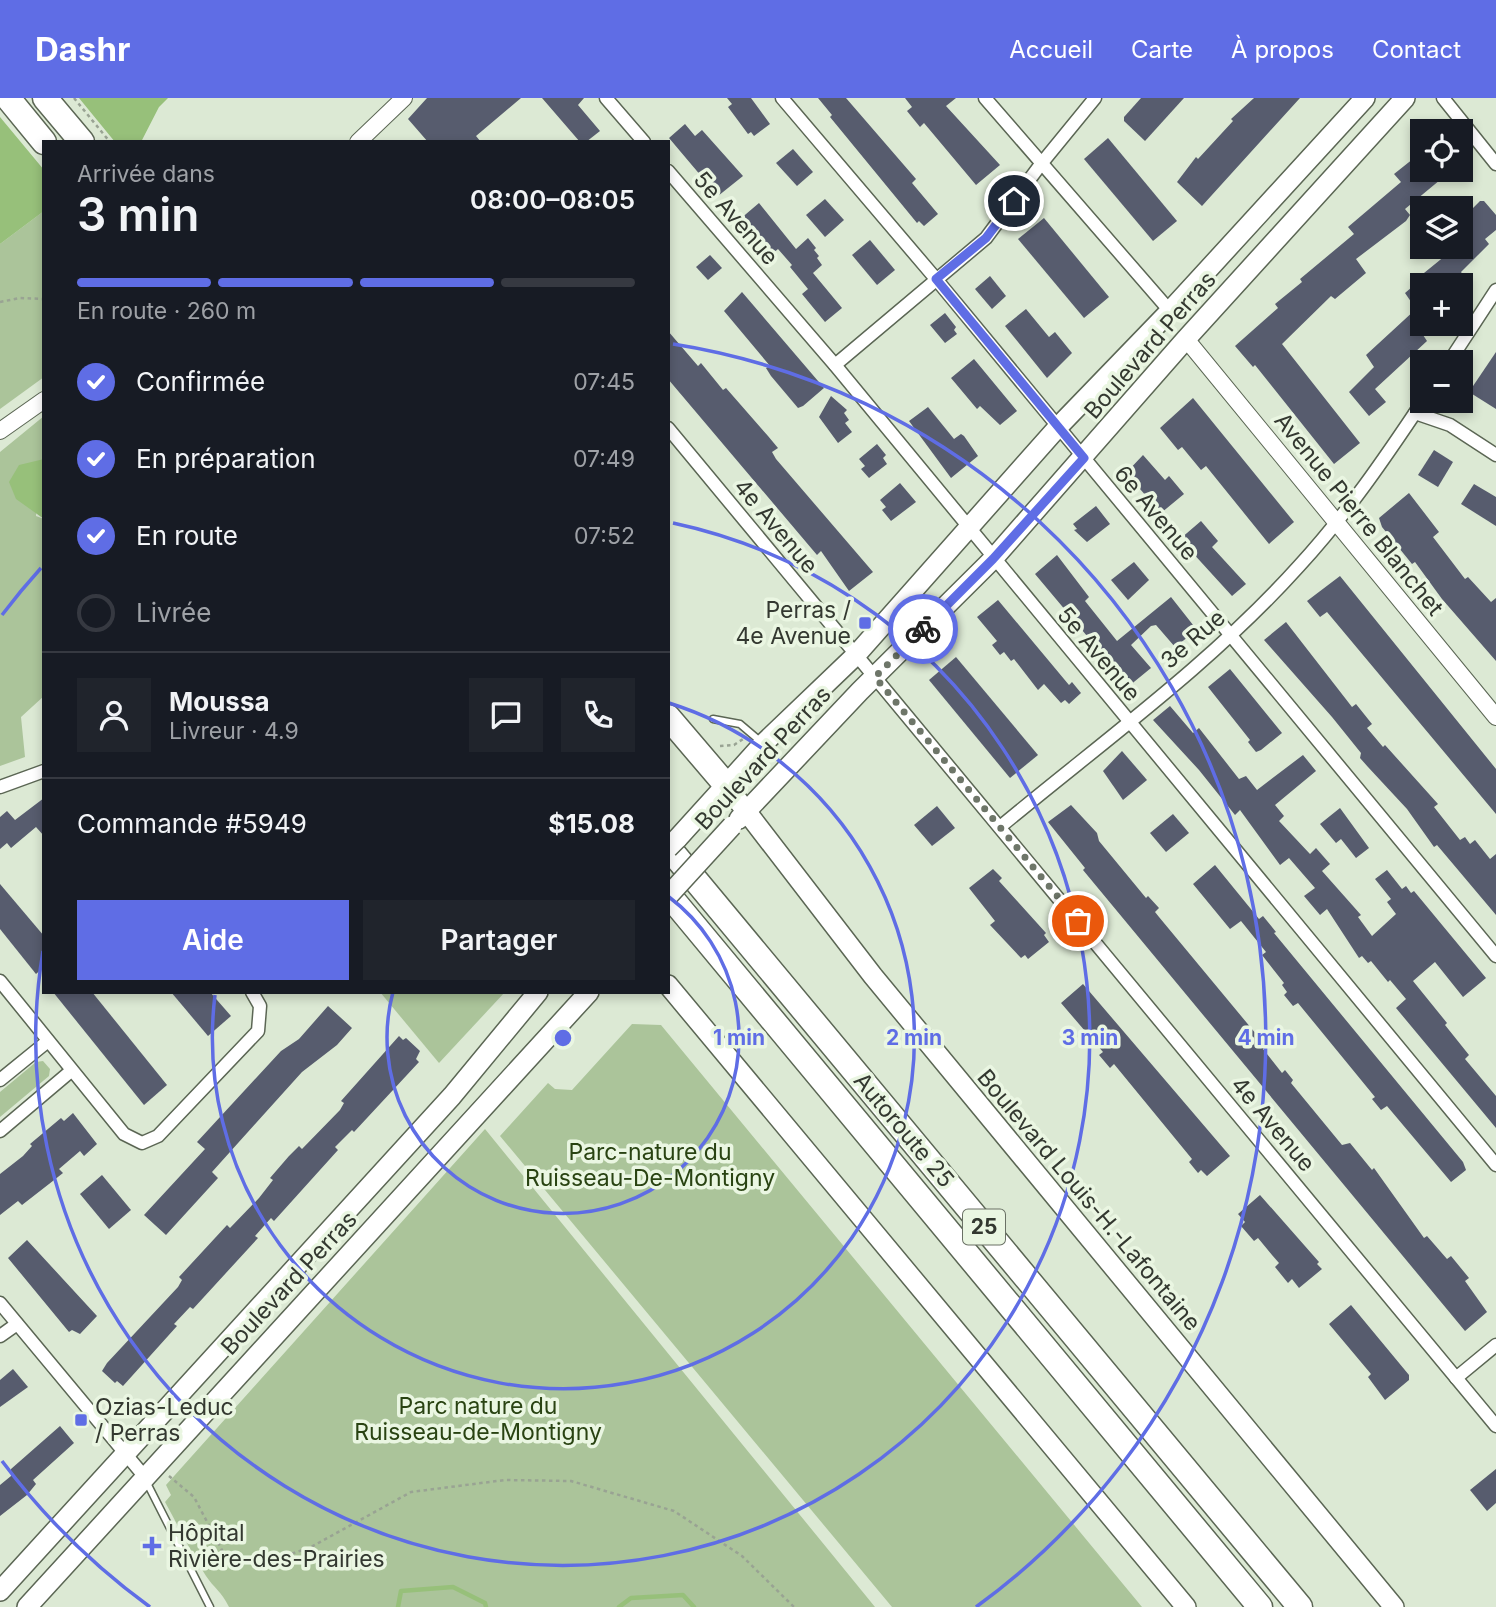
<!DOCTYPE html>
<html lang="fr">
<meta charset="utf-8">
<style>
:root{--surface:#171b24;--page:#20242c;--text:#f1f3f6;--muted:#9ea1a6;--line:#363941;--accent:#5f6de5}
body{margin:0;font-family:Inter,sans-serif;background:var(--page);color:var(--text);height:100vh;display:flex;flex-direction:column;font-size:26px;white-space:nowrap}
*{box-sizing:border-box;margin:0}
p{font-size:23px;color:var(--muted)}
.icon{flex:none;width:38px;height:38px;fill:none;stroke:currentColor;stroke-width:2;stroke-linecap:round;stroke-linejoin:round}
.map{position:relative;flex:1;overflow:hidden}
.panel{position:absolute;left:42px;top:42px;width:628px;height:854px;display:flex;flex-direction:column;background:var(--surface);border-radius:0px;box-shadow:0 4px 10px #0003}
.panel>*{flex:none}
.fabs{position:absolute;left:1410px;top:21px;display:grid;gap:14px}
.fabs a{display:grid;place-items:center;width:63px;height:63px;border-radius:0px;background:var(--surface);box-shadow:0 4px 10px #0003;font-size:35px}
.pin{position:absolute;display:grid;place-items:center;width:60px;height:60px;color:#fff;margin:-30px;border:4px solid #fff;border-radius:50%;box-shadow:0 2px 7px #0007}
.courier{position:absolute;display:grid;place-items:center;width:70px;height:70px;margin:-35px;border:5px solid #5f6de5;border-radius:50%;background:#fff;color:#222;box-shadow:0 2px 9px #0007}
.summary em{font-style:normal;font-weight:600}
.summary div{display:flex;flex-direction:column-reverse}
.summary{display:flex;align-items:center;justify-content:space-between;height:119px;padding:0 35px}
h1{font-size:46px;font-weight:600;line-height:52px}
.bar{display:grid;grid-template-columns:repeat(4,1fr);gap:10px 7px;align-content:center;height:84px;padding:0 35px}
.bar i{height:9px;border-radius:5px;background:var(--line)}
.bar .active{background:var(--accent)}
.bar p{grid-column:span 4}
.line{display:flex;align-items:center;gap:18px;padding:0 35px;border-top:2px solid var(--line)}
.line div{flex:1}
.round{display:grid;place-items:center;flex:none;width:74px;height:74px;border-radius:0px;background:var(--page)}
ol{padding:0 35px;list-style:none}
li{display:flex;align-items:center;gap:21px;height:77px}
li p{margin-inline-start:auto}
li .icon{padding:7px;border-radius:50%;background:var(--accent);color:#fff;stroke-width:4}
li:last-child{color:var(--muted)}
li i{width:38px;height:38px;border:4px solid var(--line);border-radius:50%}
.cta{display:flex;gap:14px;margin-top:auto;padding:14px 35px}
.cta a{flex:1;height:80px;border-radius:0px;background:var(--accent);color:#fff;font-size:28px;font-weight:600;line-height:80px;text-align:center}
.cta a+a{background:var(--page);color:var(--text)}
header{display:flex;align-items:center;gap:42px;box-sizing:border-box;height:98px;padding:0 35px;background:var(--accent);color:#fff}
header strong{font-size:33px}
nav{display:flex;gap:38px;margin-inline-start:auto;font-size:24px}
.map>svg:first-child{display:block}
.green{fill:#abc49a}
.water{fill:#97c07a}
.pier{fill:#dce9d4}
.lines{fill:none;stroke-linecap:round;stroke-linejoin:round}
.stream{stroke:#97c07a;stroke-width:4.5}
.building{fill:#575c6e}
.service-casing{stroke:#5b6654;stroke-width:9}
.minor-casing{stroke:#5b6654;stroke-width:15}
.tertiary-casing{stroke:#5b6654;stroke-width:18}
.secondary-casing{stroke:#5b6654;stroke-width:22}
.motorway-casing{stroke:#5b6654;stroke-width:27}
.path{stroke:#99a393;stroke-width:2.5;stroke-dasharray:3.5 3.5;stroke-linecap:butt}
.service{stroke:#fff;stroke-width:6}
.minor{stroke:#fff;stroke-width:12}
.tertiary{stroke:#fff;stroke-width:16}
.secondary{stroke:#fff;stroke-width:19}
.motorway{stroke:#fff;stroke-width:24}
.secondary-bridge-casing{stroke:#5b6654;stroke-width:22;stroke-linecap:butt}
.secondary-bridge{stroke:#fff;stroke-width:19}
.done{stroke:#6e7669;stroke-width:7;stroke-dasharray:0 12.6}
.route{stroke:#5f6de5;stroke-width:9}
.ring{fill:none;stroke:#5f6de5;stroke-width:3.5}
.poi-dot{fill:#5f6de5;stroke:#eaf6e2;stroke-width:2.5}
.labels{text-anchor:middle;stroke-width:7;stroke-linejoin:round;paint-order:stroke}
.shield{fill:#eaf6e2;stroke:#6a7165;stroke-width:2}
.shield-label{font-size:21px;font-weight:bold;fill:#333830}
.street-label{font-size:23px;fill:#333830;stroke:#eaf6e2}
.poi-label{font-size:23px;fill:#333830;stroke:#eaf6e2;text-anchor:start}
.park-label{font-size:23px;fill:#294312;stroke:#eaf6e2}
.centre{fill:#5f6de5;stroke:#eaf6e2;stroke-width:3.5}
.ring-label{font-size:21px;text-anchor:middle;font-weight:bold;fill:#5f6de5;stroke:#eaf6e2;stroke-width:7;stroke-linejoin:round;paint-order:stroke}
</style>
<header>
<strong>Dashr</strong>
<nav><a>Accueil</a><a>Carte</a><a>À propos</a><a>Contact</a></nav>
</header>
<div class="map">
<svg width="1496" height="1509" viewBox="0 0 1496 1509">
<rect width="100%" height="100%" fill="#dce9d4"/>
<g class="green">
<polygon points="44,113 44,279 0,311 0,146"/>
<polygon points="44,318 44,361 41,363 36,418 44,421 44,598 21,619 25,659 0,668 0,354"/>
<polygon points="380,894 505,894 439,965"/>
<polygon points="632,926 661,927 1142,1509 892,1509 500,1038 548,985 555,991 572,992"/>
<polygon points="43,963 50,971 49,978 0,1019 0,994 36,964"/>
<path d="M485 1031 875 1509H229C221 1493 214 1490 206 1478 191 1455 179 1429 165 1404L171 1397 166 1387Z"/>
</g>
<g class="water">
<polygon points="0,0 168,0 159,9 141,44 44,44 44,113 0,146"/>
<polygon points="44,361 44,421 16,401 9,384 19,367"/>
</g>
<polygon class="pier" points="0,0 79,0 115,44 44,44 44,72 0,19"/>
<g class="lines">
<g class="stream">
<polyline points="398,1509 401,1493 453,1489 485,1505 486,1509"/>
<polyline points="619,1509 631,1500 683,1497 694,1509"/>
</g>
</g>
<g class="building">
<polygon points="427,0 521,0 476,38 481,44 428,44 408,21"/>
<polygon points="542,0 584,0 578,7 600,33 586,44 580,44"/>
<polygon points="727,0 751,0 770,26 754,38 751,34 748,36 728,9 732,6"/>
<polygon points="818,0 846,0 916,81 912,85 938,116 924,128 919,123 917,125 830,19 832,17"/>
<polygon points="905,0 956,0 946,8 1000,67 976,87 924,25 920,29 907,13 912,9"/>
<polygon points="1141,0 1184,0 1145,43 1124,23 1124,19"/>
<polygon points="1254,0 1300,0 1202,108 1177,84 1196,59 1198,61 1233,23 1231,21"/>
<polygon points="685,26 695,38 702,32 743,78 718,98 669,40"/>
<polygon points="1108,40 1177,123 1153,143 1084,61"/>
<polygon points="793,51 813,74 797,88 776,65"/>
<polygon points="1423,53 1423,72 1452,72 1405,111 1410,117 1406,123 1356,161 1366,175 1335,201 1331,198 1282,246 1360,345 1334,366 1255,267 1253,269 1235,248 1278,210 1275,206 1302,184 1300,181 1354,136 1348,129 1401,84 1394,76"/>
<polygon points="825,101 844,122 825,139 806,117"/>
<polygon points="1480,103 1484,103 1496,117 1496,132 1485,141 1489,146 1461,174 1466,181 1459,187 1423,187 1423,237 1427,243 1375,291 1386,304 1369,318 1349,294 1374,269 1366,257 1416,211 1405,195 1425,178 1424,175 1456,149 1461,149 1461,129 1469,122 1465,118"/>
<polygon points="759,105 796,151 808,140 816,150 814,152 819,158 817,160 822,167 813,175 842,210 825,224 802,196 808,191 790,169 792,167 778,151 771,157 739,122"/>
<polygon points="1044,120 1109,199 1084,220 1018,141"/>
<polygon points="870,142 895,172 877,187 852,157"/>
<polygon points="710,157 722,170 708,182 696,169"/>
<polygon points="990,178 1006,198 992,211 975,191"/>
<polygon points="742,194 824,290 803,308 798,310 771,278 766,270 770,268 724,213"/>
<polygon points="1026,211 1049,239 1055,234 1072,255 1047,280 1005,228"/>
<polygon points="945,215 956,229 954,232 957,236 945,245 930,227"/>
<polygon points="668,233 698,268 701,265 723,292 726,290 768,338 778,350 772,354 776,361 873,474 849,493 821,453 817,457 668,281"/>
<polygon points="1496,254 1496,311 1469,294"/>
<polygon points="974,261 1017,313 1000,327 980,308 977,311 951,280"/>
<polygon points="831,298 847,312 844,315 849,322 845,325 852,334 838,345 819,319"/>
<polygon points="1193,300 1294,424 1269,446 1206,368 1201,372 1182,349 1178,352 1160,330"/>
<polygon points="928,309 954,341 961,336 964,338 978,358 951,380 909,323"/>
<polygon points="877,346 886,357 883,360 887,366 869,380 861,371 865,368 859,361"/>
<polygon points="1434,352 1453,364 1438,389 1418,377"/>
<polygon points="1143,357 1165,382 1169,378 1184,396 1161,415 1126,375"/>
<polygon points="900,385 916,404 891,423 882,412 886,409 880,402"/>
<polygon points="1474,386 1496,399 1496,428 1461,406"/>
<polygon points="1409,395 1439,434 1433,439 1465,481 1468,479 1491,504 1496,500 1496,563 1442,501 1415,464 1412,466 1382,429 1379,420"/>
<polygon points="1096,408 1110,426 1087,444 1074,432 1077,431 1073,426"/>
<polygon points="1201,423 1218,443 1212,449 1246,486 1232,498 1180,441"/>
<polygon points="1057,457 1089,499 1085,503 1117,543 1171,499 1197,532 1175,549 1156,527 1151,528 1131,547 1151,570 1129,588 1035,476"/>
<polygon points="1134,464 1149,482 1128,502 1111,482"/>
<polygon points="1340,478 1496,671 1496,716 1327,514 1320,519 1307,503"/>
<polygon points="998,502 1069,587 1072,584 1081,595 1069,606 1065,602 1061,605 1044,586 1038,592 1014,561 1011,563 1004,554 1000,557 992,547 997,543 977,519"/>
<polygon points="1286,524 1352,609 1356,606 1372,626 1367,630 1383,649 1385,647 1438,706 1434,709 1460,742 1465,739 1470,746 1475,742 1490,761 1496,756 1496,817 1437,747 1434,749 1407,711 1368,669 1360,660 1361,655 1332,619 1264,542"/>
<polygon points="956,559 1038,657 1010,680 929,582"/>
<polygon points="1230,571 1282,635 1261,652 1256,654 1248,644 1250,642 1208,589"/>
<polygon points="1170,608 1193,635 1199,630 1239,681 1246,678 1257,692 1303,657 1316,673 1275,707 1284,718 1279,723 1310,756 1316,750 1330,766 1322,773 1361,817 1358,819 1372,838 1396,816 1387,804 1391,801 1375,781 1387,772 1402,791 1406,788 1411,795 1414,793 1486,880 1463,899 1435,864 1413,883 1447,925 1445,927 1469,957 1465,961 1496,998 1496,1030 1396,910 1406,901 1390,882 1388,884 1371,863 1368,865 1362,858 1359,860 1327,811 1320,817 1304,798 1315,790 1289,760 1280,767 1240,712 1235,717 1199,672 1153,622"/>
<polygon points="1122,653 1147,682 1123,702 1103,673"/>
<polygon points="44,700 44,738 36,729 11,750 7,745 0,751 0,719 7,713 15,722"/>
<polygon points="1071,707 1097,735 1099,743 1146,800 1148,798 1159,810 1155,814 1159,819 1266,948 1263,951 1282,975 1285,972 1293,982 1291,985 1342,1047 1350,1045 1372,1072 1374,1070 1424,1140 1427,1138 1447,1161 1451,1158 1469,1180 1465,1183 1487,1214 1465,1233 1083,772 1085,770 1048,724"/>
<polygon points="937,708 955,730 932,748 914,727"/>
<polygon points="1340,710 1369,750 1356,760 1341,741 1336,745 1320,726"/>
<polygon points="1173,716 1189,735 1166,754 1150,735"/>
<polygon points="1215,767 1259,821 1263,818 1276,834 1274,835 1463,1064 1466,1072 1451,1084 1387,1008 1381,1012 1372,1001 1375,999 1298,905 1293,908 1284,897 1287,894 1282,887 1284,885 1262,857 1266,854 1241,823 1230,831 1193,786"/>
<polygon points="993,771 1002,780 999,783 1046,835 1044,837 1049,844 1028,861 1025,857 1021,860 990,827 995,823 969,790"/>
<polygon points="0,786 44,838 44,869 36,876 0,831"/>
<polygon points="1083,886 1230,1058 1207,1078 1201,1072 1198,1075 1189,1064 1192,1061 1114,966 1110,970 1099,957 1103,954 1061,905"/>
<polygon points="53,894 92,894 167,987 144,1007"/>
<polygon points="171,894 210,894 231,918 208,938"/>
<polygon points="328,908 352,930 337,947 302,974 212,1074 218,1080 166,1137 144,1117 205,1051 197,1044 281,953 299,941"/>
<polygon points="399,938 403,942 406,940 420,953 416,961 419,964 354,1034 352,1032 335,1049 338,1052 274,1123 271,1120 255,1138 258,1140 193,1211 190,1209 174,1226 177,1228 123,1288 117,1283 115,1285 102,1273 107,1265 178,1189 182,1182 179,1179 227,1127 230,1130 259,1100 273,1082 270,1080 289,1058 299,1048 302,1051 340,1012 344,1005 341,1003"/>
<polygon points="73,1015 97,1046 84,1058 80,1053 59,1071 63,1075 49,1086 22,1107 18,1103 0,1117 0,1076 23,1058 32,1048 30,1046 61,1020 64,1023"/>
<polygon points="102,1077 131,1112 109,1131 80,1096"/>
<polygon points="1260,1097 1319,1164 1317,1166 1322,1171 1299,1190 1292,1181 1288,1185 1275,1169 1279,1165 1272,1157 1258,1140 1254,1143 1241,1128 1245,1124 1238,1116"/>
<polygon points="27,1142 97,1218 80,1236 72,1232 69,1234 8,1160"/>
<polygon points="1351,1207 1409,1277 1409,1282 1385,1302 1368,1279 1371,1276 1329,1226"/>
<polygon points="13,1271 28,1289 0,1309 0,1282"/>
<polygon points="60,1328 74,1345 33,1382 36,1386 27,1397 0,1418 0,1387 11,1378 11,1371"/>
<polygon points="1496,1371 1496,1405 1487,1413 1470,1392"/>
</g>
<g class="lines">
<g class="service-casing">
<g id="service">
<polyline points="713,621 740,626 760,643"/>
<polyline points="146,1383 210,1509"/>
</g>
</g>
<g class="minor-casing">
<g id="minor">
<polyline points="606,0 644,44"/>
<polyline points="782,0 936,181 1496,858"/>
<polyline points="985,0 1170,213"/>
<polyline points="1443,0 1496,66"/>
<polyline points="668,73 835,267 1496,1067"/>
<polyline points="1449,264 1496,192"/>
<polyline points="835,267 986,140 1041,66 1095,0"/>
<polyline points="1415,315 1450,327 1496,357"/>
<polyline points="668,330 1496,1328"/>
<polyline points="0,689 44,673"/>
<path d="M1000 729C1101 645 1211 566 1299 468 1346 417 1385 360 1423 303"/>
<polyline points="0,883 124,1036 142,1045 158,1038 258,933 260,908 252,894"/>
<polyline points="0,982 48,943"/>
<polyline points="0,1033 71,973"/>
<polyline points="0,1205 144,1378"/>
<polyline points="0,1238 17,1226"/>
<polyline points="1456,1280 1496,1247"/>
</g>
</g>
<g class="tertiary-casing">
<g id="tertiary">
<polyline points="358,44 404,0"/>
<polyline points="1186,241 1496,619"/>
<polyline points="0,333 44,302"/>
</g>
</g>
<g class="secondary-casing">
<g id="secondary">
<polyline points="726,687 873,878 1394,1509"/>
<polyline points="739,721 860,593 993,461 1186,241 1405,0"/>
<polyline points="677,741 763,646 856,557 1058,329 1170,213 1365,0"/>
<polyline points="668,887 1186,1509"/>
<polyline points="0,1493 452,998 538,894"/>
<polyline points="27,1509 589,894"/>
</g>
</g>
<g class="motorway-casing">
<g id="motorway">
<polyline points="8,0 44,44"/>
<polyline points="45,0 82,44"/>
<polyline points="668,619 726,687"/>
<polyline points="668,749 1300,1509"/>
<polyline points="668,796 1260,1509"/>
</g>
</g>
<g class="path">
<polyline points="74,0 110,44"/>
<polyline points="0,204 20,200 44,201"/>
<polyline points="720,648 734,647 743,641"/>
<polyline points="169,1378 194,1399 224,1456 236,1462 254,1465 274,1462 311,1449 411,1394 505,1382 571,1383 674,1413 742,1458 794,1509"/>
</g>
<use href="#service" class="service"/>
<use href="#minor" class="minor"/>
<use href="#tertiary" class="tertiary"/>
<use href="#secondary" class="secondary"/>
<use href="#motorway" class="motorway"/>
<g class="secondary-bridge-casing">
<g id="secondary-bridge">
<polyline points="668,750 677,741"/>
<polyline points="668,798 732,728"/>
</g>
</g>
<use href="#secondary-bridge" class="secondary-bridge"/>
</g>
<g class="lines">
<polyline class="done" points="923,531 875,579 1078,823"/>
<polyline class="route" points="923,531 993,461 1084,360 936,181 986,140 1014,103"/>
</g>
<g class="ring">
<path d="M669 799A176 176 0 1 1 393 894"/>
<path d="M669 605A351 351 0 1 1 215 897"/>
<path d="M673 425A527 527 0 1 1 43 853"/>
<path d="M150 1509A703 703 0 0 1 2 1363M2 517A703 703 0 0 1 41 470M673 246A703 703 0 0 1 976 1509"/>
</g>
<g class="poi-dot">
<rect x="858" y="518" width="14" height="14" rx="3.5"/>
<rect x="74" y="1315" width="14" height="14" rx="3.5"/>
<path d="M148.5 1437.5h7v7h7v7h-7v7h-7v-7h-7v-7h7z"/>
</g>
<g class="labels">
<rect class="shield" x="963" y="1111.5" width="42" height="35" rx="5"/>
<g class="shield-label">
<text x="984" y="1136">25</text>
</g>
<g class="street-label">
<text transform="translate(736 120) rotate(49)" y="8">5e Avenue</text>
<text transform="translate(1150 247) rotate(-49)" y="8">Boulevard Perras</text>
<text transform="translate(1156 415) rotate(50)" y="8">6e Avenue</text>
<text transform="translate(1359 416) rotate(51)" y="8">Avenue Pierre Blanchet</text>
<text transform="translate(776 428) rotate(50)" y="8">4e Avenue</text>
<text transform="translate(1193 541) rotate(-41)" y="8">3e Rue</text>
<text transform="translate(1099 556) rotate(50)" y="8">5e Avenue</text>
<text transform="translate(763 660) rotate(-47)" y="8">Boulevard Perras</text>
<text transform="translate(1273 1026) rotate(50)" y="8">4e Avenue</text>
<text transform="translate(904 1032) rotate(50)" y="8">Autoroute 25</text>
<text transform="translate(1089 1102) rotate(50)" y="8">Boulevard Louis-H.-Lafontaine</text>
<text transform="translate(289 1185) rotate(-47)" y="8">Boulevard Perras</text>
</g>
<g class="poi-label">
<text x="851" y="520" text-anchor="end">Perras /<tspan x="851" dy="26">4e Avenue</tspan></text>
<text x="95" y="1317">Ozias-Leduc<tspan x="95" dy="26">/ Perras</tspan></text>
<text x="168" y="1443">Hôpital<tspan x="168" dy="26">Rivière-des-Prairies</tspan></text>
</g>
<g class="park-label">
<text x="650" y="1062">Parc-nature du<tspan x="650" dy="26">Ruisseau-De-Montigny</tspan></text>
<text x="478" y="1316">Parc nature du<tspan x="478" dy="26">Ruisseau-de-Montigny</tspan></text>
</g>
</g>
<circle cx="563" cy="940" r="10" class="centre"/>
<g class="ring-label">
<text x="739" y="947">1 min</text>
<text x="914" y="947">2 min</text>
<text x="1090" y="947">3 min</text>
<text x="1266" y="947">4 min</text>
</g>
</svg>
<div class="fabs">
<a><svg class="icon" aria-label="locate" viewBox="0 0 24 24"><circle cx="12" cy="12" r="6"/><path d="M12 2v4M12 18v4M2 12h4M18 12h4"/></svg></a>
<a><svg class="icon" aria-label="layers" viewBox="0 0 24 24"><path d="M12 4l9 5-9 5-9-5zM3 14l9 5 9-5"/></svg></a>
<a>+</a>
<a>−</a>
</div>
<div class="pin" style="left:1078px;top:823px;background:#ea580c"><svg class="icon" aria-label="bag" viewBox="0 0 24 24"><path d="M5 8h14l-1 12H6zM9 8a3 3 0 0 1 6 0"/></svg></div>
<div class="pin" style="left:1014px;top:103px;background:#1f2937"><svg class="icon" aria-label="home" viewBox="0 0 24 24"><path d="M3 11l9-7 9 7M6 9v11h12V9"/></svg></div>
<div class="courier" style="left:923px;top:531px"><svg class="icon" aria-label="bike" viewBox="0 0 24 24"><circle cx="6" cy="16" r="4"/><circle cx="18" cy="16" r="4"/><path d="M6 16l4-8h5l3 8M10 8l3 8H6M13 5h3"/></svg></div>
<section class="panel">
<div class="summary"><div><h1>3 min</h1><p>Arrivée dans</p></div><em>08:00–08:05</em></div>
<div class="bar"><i class="active"></i><i class="active"></i><i class="active"></i><i></i><p>En route · 260 m</p></div>
<ol>
<li><svg class="icon" aria-label="check" viewBox="0 0 24 24"><path d="M5 12l5 5 9-10"/></svg>Confirmée<p>07:45</p></li>
<li><svg class="icon" aria-label="check" viewBox="0 0 24 24"><path d="M5 12l5 5 9-10"/></svg>En préparation<p>07:49</p></li>
<li><svg class="icon" aria-label="check" viewBox="0 0 24 24"><path d="M5 12l5 5 9-10"/></svg>En route<p>07:52</p></li>
<li><i></i>Livrée</li>
</ol>
<div class="line" style="height:126px"><a class="round"><svg class="icon" aria-label="person" viewBox="0 0 24 24"><circle cx="12" cy="8" r="4"/><path d="M4 21q1-7 8-7t8 7"/></svg></a><div><b>Moussa</b><p>Livreur · 4.9</p></div><a class="round"><svg class="icon" aria-label="chat" viewBox="0 0 24 24"><path d="M4 5h16v11H9l-5 4z"/></svg></a><a class="round"><svg class="icon" aria-label="phone" viewBox="0 0 24 24"><path d="M5 4h4l2 5-3 2q2 4 5 5l2-3 5 2v4C11 20 4 13 5 4z"/></svg></a></div>
<div class="line" style="height:91px"><div>Commande #5949</div><b>$15.08</b></div>
<div class="cta"><a>Aide</a><a>Partager</a></div>
</section>
</div>
